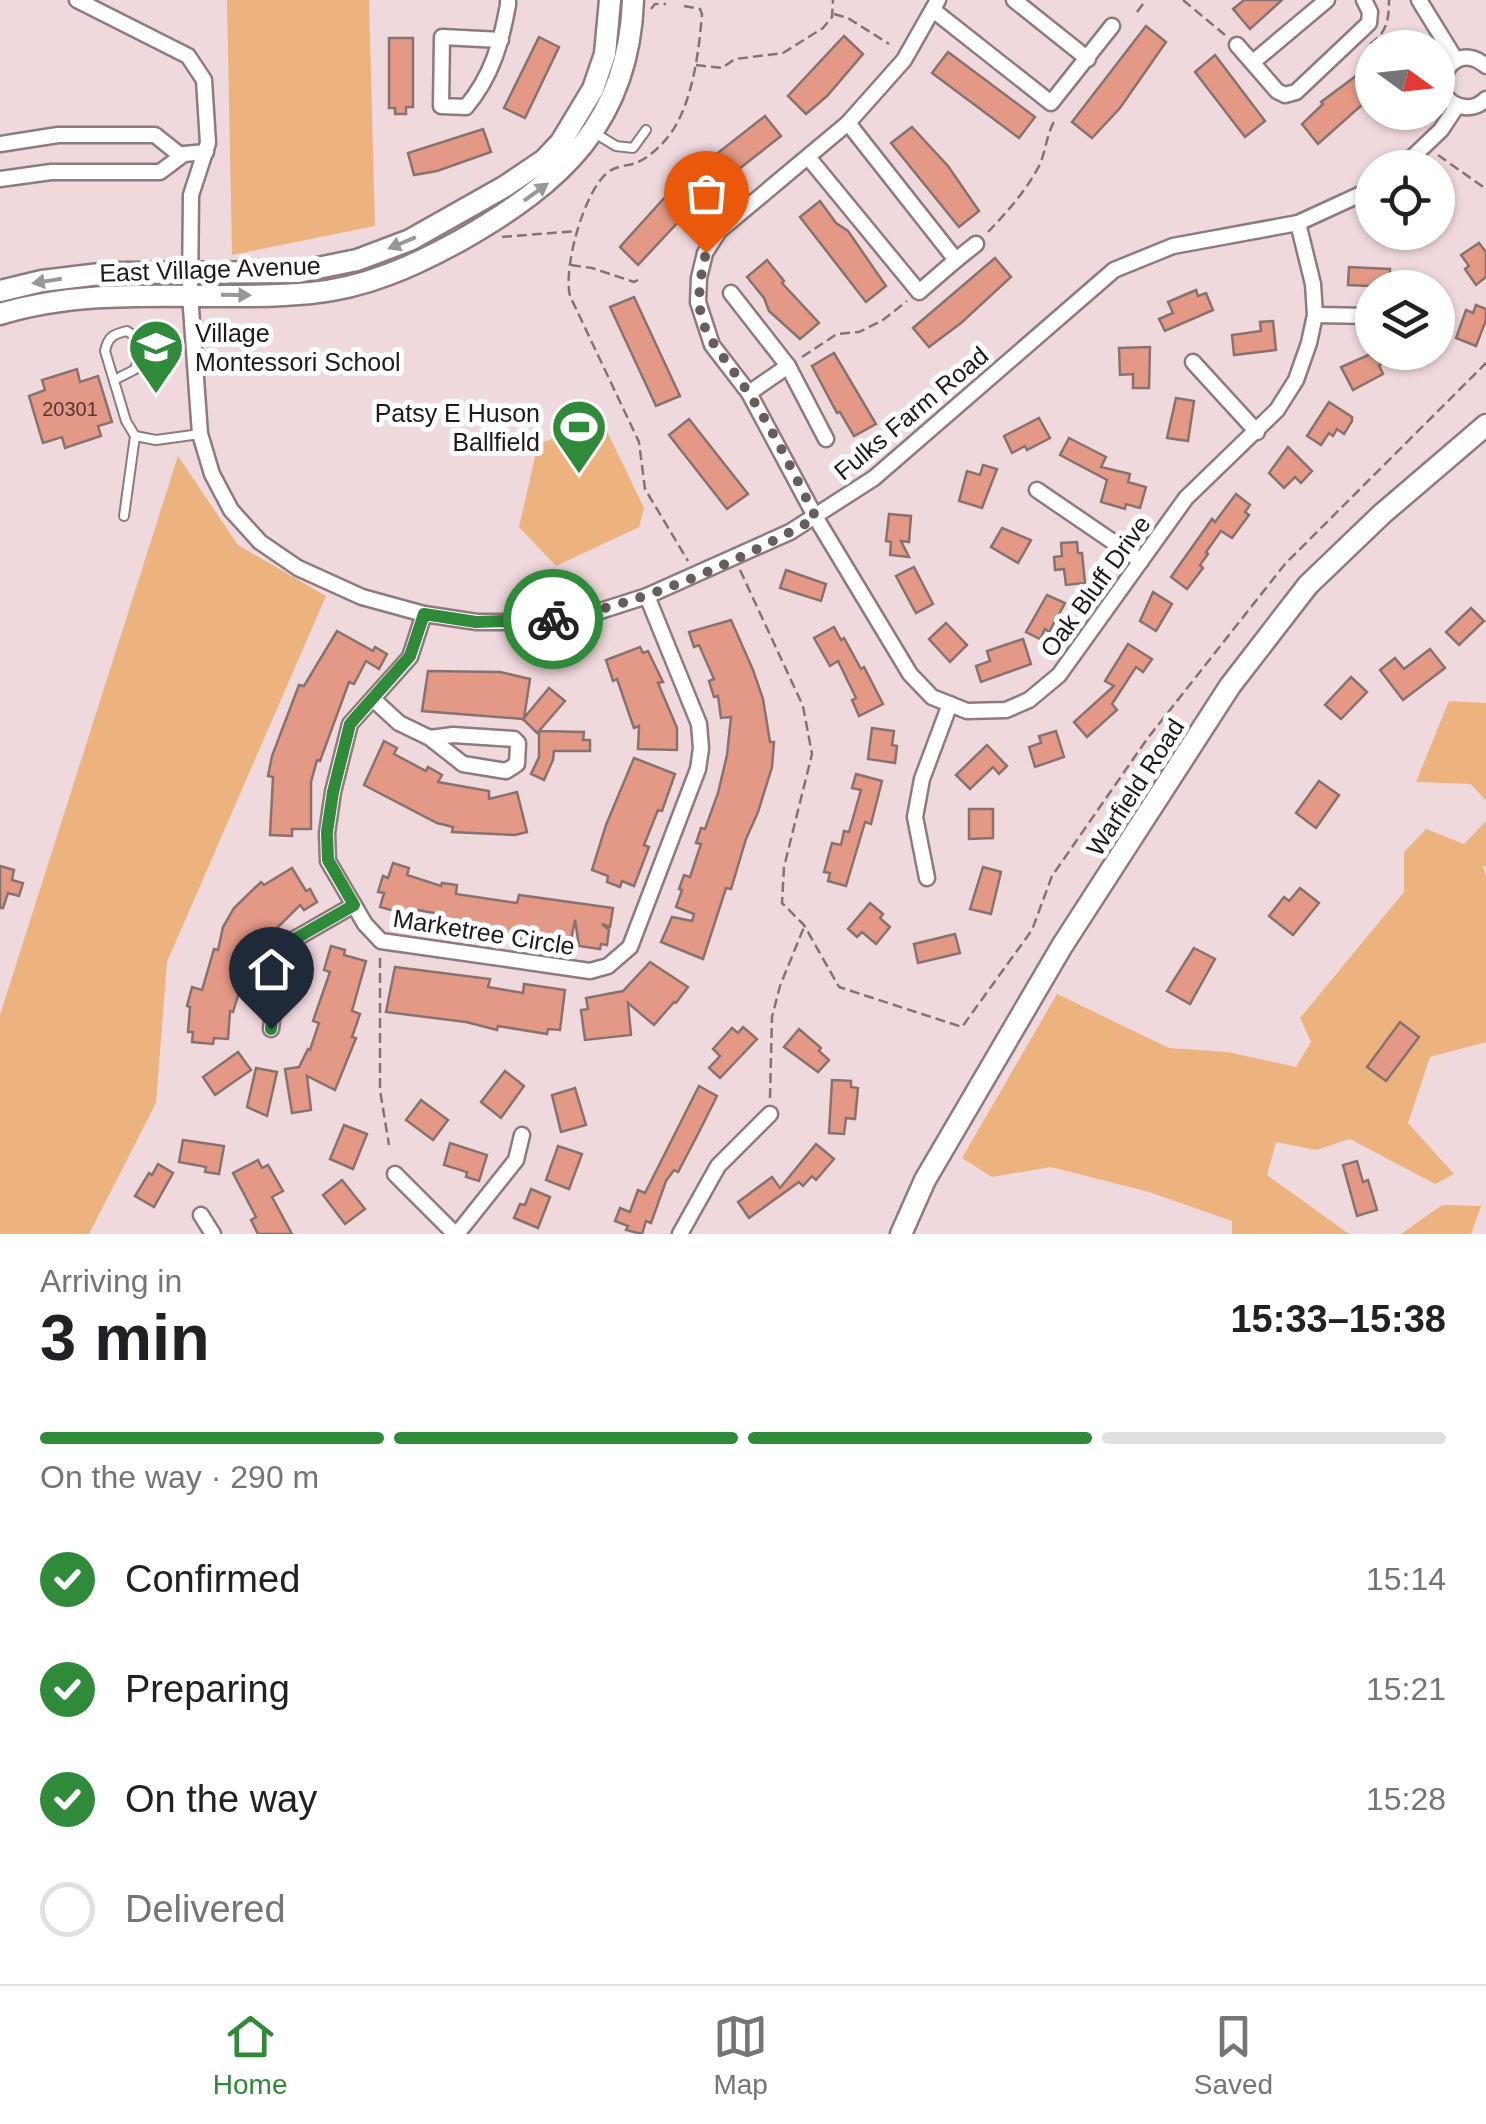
<!DOCTYPE html>
<meta charset="utf-8">
<style>
:root{--surface:#fff;--page:#f6f6f6;--text:#202124;--muted:#757577;--line:#e0e0e0;--accent:#2f8a3a}
body{margin:0;font-family:Helvetica,sans-serif;background:var(--page);color:var(--text);height:100vh;display:flex;flex-direction:column;font-size:38px;white-space:nowrap}
*{box-sizing:border-box;margin:0}
p{font-size:32px;color:var(--muted)}
.icon{flex:none;width:55px;height:55px;fill:none;stroke:currentColor;stroke-width:2;stroke-linecap:round;stroke-linejoin:round}
.map{position:relative;height:1234px;overflow:hidden}
.details{display:flex;flex-direction:column;background:var(--surface);flex:1}
.details>*{flex:none}
.needle{width:65px;rotate:105deg}
.fabs{position:absolute;left:1355px;top:30px;display:grid;gap:20px}
.fabs a{display:grid;place-items:center;width:100px;height:100px;border-radius:50%;background:var(--surface);box-shadow:0 2px 8px #0004;font-size:50px}
.pin{position:absolute;display:grid;place-items:center;width:85px;height:85px;color:#fff;margin:-102px -42px;border-radius:50% 50% 50% 0;rotate:-45deg;box-shadow:0 0 10px #0007}
.pin .icon{rotate:45deg}
.courier{position:absolute;display:grid;place-items:center;width:100px;height:100px;margin:-50px;border:8px solid #2f8a3a;border-radius:50%;background:#fff;color:#222;box-shadow:0 2px 12px #0007}
.headline em{font-style:normal;font-weight:800}
.headline div{display:flex;flex-direction:column-reverse}
.headline{display:flex;align-items:center;justify-content:space-between;height:170px;padding:0 40px}
h1{font-size:65px;font-weight:800;line-height:75px}
.bar{display:grid;grid-template-columns:repeat(4,1fr);gap:15px 10px;align-content:center;height:120px;padding:0 40px}
.bar i{height:12px;border-radius:8px;background:var(--line)}
.bar .current{background:var(--accent)}
.bar p{grid-column:span 4}
ol{padding:0 40px;list-style:none}
li{display:flex;align-items:center;gap:30px;height:110px}
li p{margin-inline-start:auto}
li .icon{padding:10px;border-radius:50%;background:var(--accent);color:#fff;stroke-width:4}
li:last-child{color:var(--muted)}
li i{width:55px;height:55px;border:5px solid var(--line);border-radius:50%}
.tab-bar{display:flex;justify-content:space-around;align-items:center;height:140px;border-top:2px solid var(--line);background:var(--surface);font-size:28px;color:var(--muted)}
.tab-bar a{display:grid;justify-items:center;gap:5px}
.tab-bar .current{color:var(--accent)}
.map>svg:first-child{display:block}
.green{fill:#ecb37f}
.building{fill:#e39985;stroke:#87736e;stroke-width:2.5}
.lines{fill:none;stroke-linecap:round;stroke-linejoin:round}
.lane-casing{stroke:#8f7b7e;stroke-width:12}
.street-casing{stroke:#8f7b7e;stroke-width:19}
.secondary-casing{stroke:#8f7b7e;stroke-width:25}
.path{stroke:#827375;stroke-width:2.5;stroke-dasharray:10 5;stroke-linecap:butt}
.lane{stroke:#fff;stroke-width:8}
.street{stroke:#fff;stroke-width:14}
.secondary{stroke:#fff;stroke-width:20}
.oneway{fill:#9b9798}
.done{stroke:#695c5d;stroke-width:10;stroke-dasharray:0 18}
.route{stroke:#2f8a3a;stroke-width:12}
.labels{text-anchor:middle;stroke-width:10;stroke-linejoin:round;paint-order:stroke}
.number-label{font-size:20px;fill:#513834}
.street-label{font-size:25px;fill:#201819;stroke:#fff}
.poi-label{font-size:25px;fill:#201819;stroke:#fff;text-anchor:start}
</style>
<div class="map">
<svg width="1486" height="1234" viewBox="0 0 1486 1234">
<rect width="100%" height="100%" fill="#f0d9dc"/>
<g class="green">
<polygon points="227,0 369,0 375,226 232,255"/>
<polygon points="602,421 644,508 639,527 556,566 519,527 538,444"/>
<polygon points="178,456 238,545 326,596 167,962 156,1103 89,1234 0,1234 0,1015"/>
<polygon points="1449,701 1486,703 1486,801 1471,784 1416,782"/>
<polygon points="1486,821 1486,866 1483,867 1486,877 1486,1042 1430,1057 1408,1123 1454,1174 1435,1184 1350,1139 1316,1150 1276,1142 1267,1175 1349,1234 1232,1234 1232,1221 1149,1192 1051,1167 992,1177 962,1158 1057,994 1169,1048 1228,1052 1296,1067 1311,1042 1300,1018 1404,892 1404,852 1426,829 1464,844"/>
<polygon points="1442,1205 1481,1206 1471,1234 1401,1234"/>
</g>
<g class="building">
<polygon points="1244,0 1282,0 1250,29 1233,9"/>
<polygon points="1146,26 1166,42 1120,108 1092,138 1072,122"/>
<polygon points="844,36 863,54 827,96 806,114 788,96"/>
<polygon points="539,37 559,47 525,118 504,108"/>
<polygon points="389,38 413,38 413,107 406,107 406,114 395,114 395,108 389,108"/>
<polygon points="948,52 1035,117 1019,138 932,73"/>
<polygon points="1215,55 1265,121 1245,137 1195,72"/>
<polygon points="1372,64 1372,96 1318,144 1302,124 1323,104 1321,102"/>
<polygon points="765,116 781,136 716,187 700,167"/>
<polygon points="912,127 948,166 979,211 959,227 891,143"/>
<polygon points="483,129 491,152 437,171 414,175 408,153"/>
<polygon points="675,186 694,205 638,265 620,247"/>
<polygon points="820,201 836,223 848,231 886,286 866,302 800,217"/>
<polygon points="1479,243 1486,252 1486,277 1476,285 1465,269 1469,266 1461,255"/>
<polygon points="995,258 1011,277 961,323 929,347 913,328"/>
<polygon points="767,260 784,281 782,283 819,323 800,339 769,311 764,298 747,277"/>
<polygon points="1349,267 1390,269 1389,287 1348,285"/>
<polygon points="1196,290 1198,296 1206,293 1213,310 1165,331 1159,319 1173,313 1168,302"/>
<polygon points="634,297 680,396 656,406 610,307"/>
<polygon points="1476,305 1486,309 1486,320 1476,346 1456,338 1466,310 1473,313"/>
<polygon points="1273,321 1276,350 1234,355 1232,335 1261,331 1260,322"/>
<polygon points="1150,347 1149,388 1133,388 1133,374 1120,375 1119,348"/>
<polygon points="1375,352 1403,352 1379,365 1383,374 1353,390 1341,367"/>
<polygon points="834,353 876,424 854,436 840,412 837,413 812,366"/>
<polygon points="77,369 80,382 98,376 112,422 98,426 101,436 65,448 62,437 43,443 29,396 45,390 42,380"/>
<polygon points="1176,398 1194,401 1188,441 1167,438"/>
<polygon points="1329,402 1352,417 1352,421 1344,434 1337,429 1333,436 1329,433 1321,445 1307,436"/>
<polygon points="1039,418 1050,438 1027,450 1025,446 1012,453 1004,436"/>
<polygon points="689,419 748,494 727,509 669,435"/>
<polygon points="1069,438 1106,457 1101,467 1130,474 1128,482 1146,487 1140,508 1126,504 1125,509 1101,502 1107,480 1060,455"/>
<polygon points="1288,447 1312,471 1301,483 1295,477 1284,488 1269,473"/>
<polygon points="983,465 997,469 982,508 959,501 967,471 980,475"/>
<polygon points="1236,494 1250,505 1245,512 1249,515 1232,538 1221,531 1206,552 1208,554 1200,565 1203,568 1187,589 1171,577 1212,519 1215,522"/>
<polygon points="889,514 911,516 909,542 901,541 909,557 890,555 891,542 886,541"/>
<polygon points="1002,528 1031,540 1018,563 991,547"/>
<polygon points="1077,542 1078,553 1082,553 1085,583 1066,585 1064,569 1055,570 1054,557 1062,556 1061,543"/>
<polygon points="914,567 933,604 916,613 896,576"/>
<polygon points="786,570 826,584 821,601 780,588"/>
<polygon points="1153,592 1172,604 1156,631 1140,621"/>
<polygon points="1047,595 1065,603 1049,632 1045,629 1040,639 1026,632"/>
<polygon points="1471,608 1484,621 1459,645 1446,632"/>
<polygon points="731,620 753,670 763,699 770,742 774,742 772,767 758,812 746,839 731,889 726,888 703,959 661,942 672,917 692,921 694,914 676,907 682,890 679,889 684,875 690,877 701,844 696,843 701,828 705,829 718,793 727,755 731,717 721,718 718,696 714,697 709,681 714,679 699,645 694,647 689,632"/>
<polygon points="946,623 967,645 950,662 929,639"/>
<polygon points="834,627 841,640 844,638 861,669 864,667 883,704 859,716 852,700 856,698 838,661 830,666 814,638"/>
<polygon points="337,631 373,651 375,647 387,654 379,669 366,661 354,684 349,682 320,761 317,760 311,782 311,829 292,829 292,836 270,835 273,777 268,776 272,756 299,685 304,686"/>
<polygon points="1023,639 1031,664 981,682 976,666 990,661 987,651"/>
<polygon points="1128,644 1152,659 1143,672 1136,667 1112,704 1117,710 1087,737 1074,722 1114,686 1105,681"/>
<polygon points="640,647 643,653 648,651 663,682 658,683 677,728 677,750 638,749 639,726 634,728 617,679 613,681 606,660"/>
<polygon points="1430,649 1445,668 1403,700 1380,670 1395,658 1404,669"/>
<polygon points="428,671 500,672 530,679 524,718 549,688 565,701 539,731 584,732 583,740 590,740 590,751 554,751 553,760 544,780 531,774 539,757 539,731 537,733 523,719 422,711"/>
<polygon points="1351,677 1367,692 1341,719 1325,705"/>
<polygon points="872,728 894,731 892,745 897,746 895,763 868,759"/>
<polygon points="1056,731 1064,757 1035,767 1029,747 1041,743 1039,736"/>
<polygon points="384,741 397,748 394,754 426,771 428,767 442,775 438,782 489,791 489,799 517,792 527,832 515,835 452,832 453,827 437,823 364,785"/>
<polygon points="987,745 1007,766 999,774 993,767 970,789 956,775"/>
<polygon points="634,758 675,774 662,811 658,810 644,845 649,847 634,886 622,881 620,887 607,882 608,876 592,870 606,825"/>
<polygon points="856,774 882,781 871,824 865,822 846,886 828,881 830,873 824,872 832,843 841,845 844,831 849,832 861,790 852,788"/>
<polygon points="1319,781 1339,795 1316,828 1296,813"/>
<polygon points="969,809 993,809 993,838 969,839"/>
<polygon points="393,863 409,868 407,875 441,886 442,883 457,885 456,894 517,903 519,895 613,908 610,927 602,924 609,930 607,945 601,944 600,949 579,946 575,920 570,945 490,937 491,931 452,926 451,932 437,929 439,914 418,910 413,925 402,921 405,914 380,907 384,893 378,892 383,876 388,878"/>
<polygon points="0,866 14,870 12,880 23,883 19,896 8,893 3,908 0,908"/>
<polygon points="983,867 1001,872 991,914 970,909"/>
<polygon points="292,868 306,891 310,889 317,902 304,910 300,905 268,937 256,957 259,958 249,992 240,989 233,1012 230,1011 228,1039 214,1038 213,1044 192,1042 193,1032 188,1032 190,1007 187,1006 192,987 202,990 214,949 218,950 223,927 234,908 261,882 264,885"/>
<polygon points="1300,888 1319,903 1293,935 1269,916 1284,897 1289,901"/>
<polygon points="870,903 883,914 880,918 890,927 876,944 862,932 857,937 848,929"/>
<polygon points="955,934 960,953 918,963 914,944"/>
<polygon points="331,946 345,950 344,955 366,961 352,1011 360,1014 352,1037 356,1038 335,1090 307,1076 311,1110 292,1113 285,1069 299,1067 308,1049 310,1050 319,1023 313,1021 330,972 324,970"/>
<polygon points="1194,948 1215,959 1190,1004 1167,991"/>
<polygon points="650,962 688,987 676,1003 674,1002 654,1025 628,1003 631,1035 585,1040 581,1010 588,1009 586,998 623,991"/>
<polygon points="395,967 490,979 488,987 523,993 524,984 565,990 560,1030 548,1029 547,1034 498,1026 497,1030 466,1022 386,1012"/>
<polygon points="1400,1022 1419,1037 1386,1081 1367,1067"/>
<polygon points="743,1027 757,1039 720,1078 709,1068 720,1056 713,1049 732,1028 738,1033"/>
<polygon points="799,1029 821,1048 819,1051 829,1060 818,1072 784,1047"/>
<polygon points="238,1052 251,1070 215,1095 203,1077"/>
<polygon points="256,1068 277,1072 267,1116 247,1107"/>
<polygon points="505,1071 524,1086 501,1118 481,1102"/>
<polygon points="832,1080 851,1081 851,1087 858,1088 855,1119 846,1118 844,1134 829,1133"/>
<polygon points="699,1086 717,1096 699,1132 678,1172 674,1170 666,1181 651,1223 646,1221 642,1234 626,1230 628,1226 615,1221 620,1208 630,1212 638,1190 645,1193"/>
<polygon points="575,1088 586,1125 561,1132 552,1095"/>
<polygon points="421,1100 448,1120 433,1140 406,1120"/>
<polygon points="344,1125 367,1134 353,1169 330,1159"/>
<polygon points="183,1140 224,1146 219,1174 205,1172 206,1167 179,1162"/>
<polygon points="450,1143 487,1155 479,1181 466,1177 467,1172 444,1165"/>
<polygon points="816,1144 834,1159 816,1180 812,1176 803,1186 799,1182 749,1218 738,1202 772,1177 780,1188"/>
<polygon points="558,1146 582,1154 569,1189 546,1180"/>
<polygon points="258,1160 262,1168 268,1165 283,1191 272,1197 292,1234 258,1234 251,1220 256,1217 233,1173"/>
<polygon points="1357,1161 1363,1182 1368,1180 1377,1210 1357,1216 1343,1165"/>
<polygon points="158,1164 173,1173 154,1207 135,1196 149,1173 152,1175"/>
<polygon points="342,1180 365,1209 345,1224 323,1195"/>
<polygon points="531,1189 550,1197 538,1228 514,1218 520,1204 525,1205"/>
</g>
<g class="lines">
<g class="lane-casing">
<g id="lane">
<polyline points="593,132 616,146 633,148 646,130"/>
<path d="M114 380 134 370 145 350 142 341 127 331C113 334 108 337 105 351L126 421 135 436 156 440 200 434"/>
<polyline points="124,516 135,436"/>
</g>
</g>
<g class="street-casing">
<g id="street">
<polyline points="77,0 188,56 204,80 208,143 191,195 190,294 200,434 212,474 231,510 260,542 298,568 362,597 424,614 477,622 536,622 594,613 647,596 790,532 874,478 1114,270 1173,246 1298,223 1372,189"/>
<polyline points="938,0 904,60 848,123 719,231 705,253 699,278 698,302 712,345 749,393 816,518 910,674 932,697 967,711 1006,710 1029,700 1059,675 1186,498 1277,410 1296,380 1309,343 1315,315 1313,284 1298,223"/>
<polyline points="1014,0 1088,59"/>
<polyline points="1419,0 1456,60"/>
<polyline points="933,10 1051,103 1112,26"/>
<path d="M501 40 442 37 441 106 466 107C492 76 501 43 508 5V0"/>
<polyline points="1237,45 1277,91 1285,95 1296,92 1369,23 1370,12 1364,0"/>
<polyline points="1253,62 1327,0"/>
<path d="M1486 66C1448 34 1423 103 1465 107 1474 108 1479 105 1486 99"/>
<polyline points="0,144 58,135 155,135 180,155"/>
<polyline points="808,157 919,292 956,260 848,123"/>
<polyline points="1401,168 1441,130 1457,106"/>
<polyline points="0,179 51,172 160,172 184,154 206,152"/>
<polyline points="956,260 976,244"/>
<polyline points="731,293 788,366 826,439"/>
<polyline points="1315,315 1372,316"/>
<polyline points="1193,362 1257,432"/>
<polyline points="749,393 788,366"/>
<polyline points="1037,490 1141,561"/>
<polyline points="424,614 410,657 350,724 333,792 327,833 328,861 365,924 381,941 590,971 608,966 630,947 698,769 701,748 699,724 647,596"/>
<polyline points="374,700 399,723 430,738 463,764 506,771 517,764 518,743 514,739 453,735 430,738"/>
<polyline points="927,878 915,817 922,779 950,704"/>
<polyline points="271,1029 280,952 293,940 354,905"/>
<polyline points="395,1174 455,1234"/>
<polyline points="201,1215 213,1234"/>
<polyline points="457,1234 516,1160 522,1135"/>
<polyline points="680,1234 718,1166 770,1114"/>
</g>
</g>
<g class="secondary-casing">
<g id="secondary">
<polyline points="0,291 42,281 108,273 298,272 357,260 410,240 504,187 544,160 561,142 593,89 605,54 610,0"/>
<path d="M0 314C102 283 207 303 311 293 365 288 414 266 461 240 561 183 629 122 633 0"/>
<polyline points="901,1234 925,1180 1062,946 1230,686 1308,585 1382,514 1486,425"/>
</g>
</g>
<g class="path">
<polyline points="1183,0 1225,35"/>
<path d="M684 6 700 9 702 14C699 51 693 101 671 133 662 145 650 157 636 163 626 166 615 166 607 173 584 192 563 267 570 296L639 442 645 489 688 561"/>
<polyline points="651,9 655,4 666,4"/>
<polyline points="1137,12 1146,0"/>
<polyline points="834,14 848,18 889,44"/>
<path d="M1370 44C1387 33 1389 19 1389 0"/>
<polyline points="696,65 722,68 735,59 783,53 823,28 832,17 833,0"/>
<polyline points="1438,155 1486,189"/>
<path d="M988 232C1007 212 1026 191 1039 166 1046 152 1046 135 1055 120"/>
<polyline points="502,237 577,231"/>
<polyline points="571,265 592,268 634,282 642,278"/>
<polyline points="802,357 837,334 859,332 883,320 907,301"/>
<polyline points="740,570 803,706 812,754 784,867 782,903 804,925 839,987 962,1027 1032,930 1052,876 1147,739 1285,564 1486,363"/>
<polyline points="380,958 380,1090 389,1145"/>
<polyline points="770,1098 772,1017 780,986 804,927"/>
</g>
<use href="#lane" class="lane"/>
<use href="#street" class="street"/>
<use href="#secondary" class="secondary"/>
</g>
<defs><path id="oneway-solid" d="M-6-.8H1V-3.2L6.5 0L1 3.2V.8H-6Z" transform="scale(2.5)"/></defs>
<g class="oneway">
<use href="#oneway-solid" transform="translate(536 192) rotate(-36)"/>
<use href="#oneway-solid" transform="translate(402 243) rotate(157)"/>
<use href="#oneway-solid" transform="translate(47 281) rotate(171)"/>
<use href="#oneway-solid" transform="translate(236 295) rotate(1)"/>
</g>
<g class="lines">
<path class="done" d="M553 619C642 605 737 562 816 518 795 476 775 433 749 394 711 335 687 330 706 253"/>
<polyline class="route" points="271,1029 280,952 293,940 354,905 328,860 327,832 333,792 350,724 410,656 424,614 476,622 553,619"/>
</g>
<defs>
<g id="school-pin" transform="scale(2.875)"><path d="M0 17L-7.5 6A9.5 9.5 0 1 1 7.5 6Z" fill="#2f8a3a" stroke="#fff"/><path d="M0-5L7-2L0 1L-7-2ZM-4 1L0 2.5L4 1V4Q0 6-4 4Z" fill="#fff"/></g>
<g id="stadium-pin" transform="scale(2.875)"><path d="M0 17L-7.5 6A9.5 9.5 0 1 1 7.5 6Z" fill="#2f8a3a" stroke="#fff"/><path d="M0-5a6.5 5 0 1 0 0 10a6.5 5 0 1 0 0-10ZM-3.5-1.8h7v3.6h-7Z" fill="#fff"/></g>
</defs>
<g fill-rule="evenodd">
<use href="#school-pin" x="156" y="347"/>
<use href="#stadium-pin" x="579" y="427"/>
</g>
<g class="labels">
<g class="number-label">
<text x="70" y="416">20301</text>
</g>
<g class="street-label">
<text transform="translate(210 269) rotate(-2)" y="9">East Village Avenue</text>
<text transform="translate(911 413) rotate(-40)" y="9">Fulks Farm Road</text>
<text transform="translate(1095 586) rotate(-54)" y="9">Oak Bluff Drive</text>
<text transform="translate(1135 787) rotate(-57)" y="9">Warfield Road</text>
<text transform="translate(484 932) rotate(9)" y="9">Marketree Circle</text>
</g>
<g class="poi-label">
<text x="195" y="342">Village<tspan x="195" dy="29">Montessori School</tspan></text>
<text x="540" y="422" text-anchor="end">Patsy E Huson<tspan x="540" dy="29">Ballfield</tspan></text>
</g>
</g>
</svg>
<div class="fabs">
<a><svg class="needle" viewBox="-14 -14 28 28"><path d="M0-13l5 13h-10z" fill="#e53935"/><path d="M0 13l5-13h-10z" fill="#757577"/></svg></a>
<a><svg class="icon" aria-label="locate" viewBox="0 0 24 24"><circle cx="12" cy="12" r="6"/><path d="M12 2v4M12 18v4M2 12h4M18 12h4"/></svg></a>
<a><svg class="icon" aria-label="layers" viewBox="0 0 24 24"><path d="M12 4l9 5-9 5-9-5zM3 14l9 5 9-5"/></svg></a>
</div>
<div class="pin" style="left:706px;top:253px;background:#ea580c"><svg class="icon" aria-label="bag" viewBox="0 0 24 24"><path d="M5 8h14l-1 12H6zM9 8a3 3 0 0 1 6 0"/></svg></div>
<div class="pin" style="left:271px;top:1029px;background:#1f2937"><svg class="icon" aria-label="home" viewBox="0 0 24 24"><path d="M3 11l9-7 9 7M6 9v11h12V9"/></svg></div>
<div class="courier" style="left:553px;top:619px"><svg class="icon" aria-label="bike" viewBox="0 0 24 24"><circle cx="6" cy="16" r="4"/><circle cx="18" cy="16" r="4"/><path d="M6 16l4-8h5l3 8M10 8l3 8H6M13 5h3"/></svg></div>
</div>
<section class="details">
<div class="headline"><div><h1>3 min</h1><p>Arriving in</p></div><em>15:33–15:38</em></div>
<div class="bar"><i class="current"></i><i class="current"></i><i class="current"></i><i></i><p>On the way · 290 m</p></div>
<ol>
<li><svg class="icon" aria-label="check" viewBox="0 0 24 24"><path d="M5 12l5 5 9-10"/></svg>Confirmed<p>15:14</p></li>
<li><svg class="icon" aria-label="check" viewBox="0 0 24 24"><path d="M5 12l5 5 9-10"/></svg>Preparing<p>15:21</p></li>
<li><svg class="icon" aria-label="check" viewBox="0 0 24 24"><path d="M5 12l5 5 9-10"/></svg>On the way<p>15:28</p></li>
<li><i></i>Delivered</li>
</ol>
</section>
<nav class="tab-bar">
<a class="current"><svg class="icon" aria-label="home" viewBox="0 0 24 24"><path d="M3 11l9-7 9 7M6 9v11h12V9"/></svg>Home</a>
<a><svg class="icon" aria-label="map" viewBox="0 0 24 24"><path d="M3 6l6-2 6 2 6-2v14l-6 2-6-2-6 2zM9 4v14M15 6v14"/></svg>Map</a>
<a><svg class="icon" aria-label="saved" viewBox="0 0 24 24"><path d="M7 4h10v16l-5-4-5 4z"/></svg>Saved</a>
</nav>
